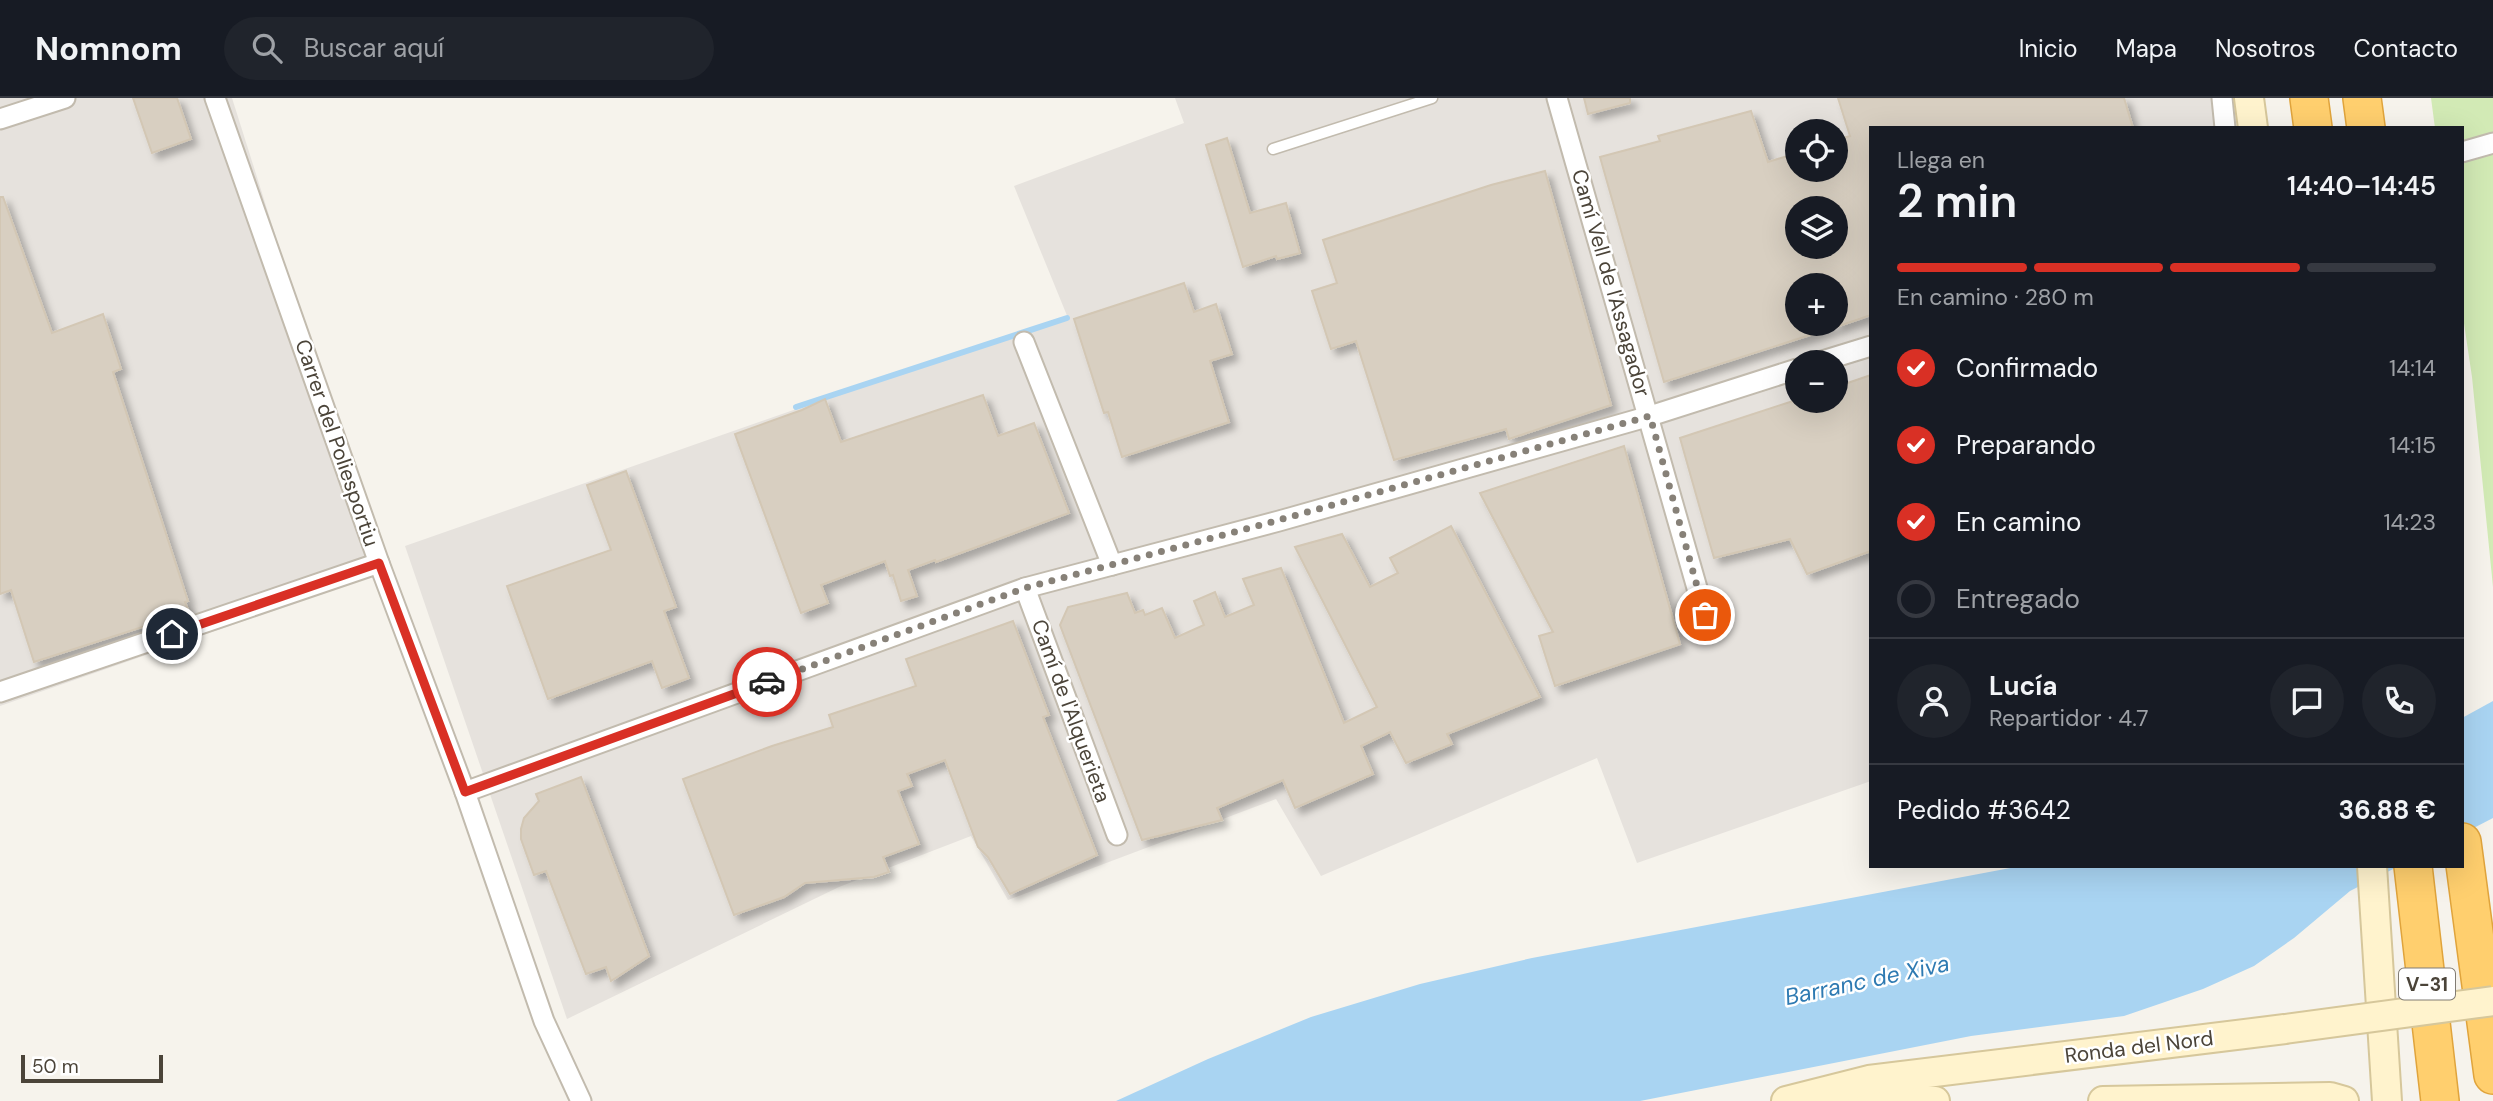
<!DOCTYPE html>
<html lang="es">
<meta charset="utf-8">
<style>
:root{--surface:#171b24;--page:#20242c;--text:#f1f3f6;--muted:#9ea1a6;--line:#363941;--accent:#d93025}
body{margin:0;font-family:"DM Sans",sans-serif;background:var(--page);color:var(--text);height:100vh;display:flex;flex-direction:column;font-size:26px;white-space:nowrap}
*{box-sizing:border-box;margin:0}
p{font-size:23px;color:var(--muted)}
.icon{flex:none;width:38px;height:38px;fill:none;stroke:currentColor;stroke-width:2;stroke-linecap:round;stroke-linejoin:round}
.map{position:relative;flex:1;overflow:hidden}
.side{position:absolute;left:1869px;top:28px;width:595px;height:742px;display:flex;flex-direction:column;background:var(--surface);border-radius:0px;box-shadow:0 7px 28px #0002}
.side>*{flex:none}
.buttons{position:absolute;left:1785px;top:21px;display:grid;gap:14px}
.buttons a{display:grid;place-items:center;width:63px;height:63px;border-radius:50%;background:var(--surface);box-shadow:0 7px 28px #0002;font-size:35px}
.scale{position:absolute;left:21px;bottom:18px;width:142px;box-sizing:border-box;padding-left:7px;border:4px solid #4b4439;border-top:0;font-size:19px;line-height:24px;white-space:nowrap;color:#4b4439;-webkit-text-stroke:5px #fff;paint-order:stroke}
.pin{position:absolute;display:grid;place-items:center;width:60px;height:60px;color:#fff;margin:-30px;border:4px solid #fff;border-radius:50%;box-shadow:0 2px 7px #0007}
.courier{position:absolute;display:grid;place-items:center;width:70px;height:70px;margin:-35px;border:5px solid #d93025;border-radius:50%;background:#fff;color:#222;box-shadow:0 2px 9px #0007}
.headline em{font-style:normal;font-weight:600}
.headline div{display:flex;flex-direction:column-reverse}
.headline{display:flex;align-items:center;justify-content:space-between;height:119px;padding:0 28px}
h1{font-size:46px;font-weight:600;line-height:52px}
.bar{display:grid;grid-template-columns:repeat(4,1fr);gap:10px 7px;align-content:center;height:84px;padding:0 28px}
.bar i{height:9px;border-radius:5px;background:var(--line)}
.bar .active{background:var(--accent)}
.bar p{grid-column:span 4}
.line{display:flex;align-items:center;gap:18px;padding:0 28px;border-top:2px solid var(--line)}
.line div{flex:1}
.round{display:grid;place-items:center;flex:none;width:74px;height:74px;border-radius:37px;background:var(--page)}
ol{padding:0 28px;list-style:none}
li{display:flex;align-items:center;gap:21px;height:77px}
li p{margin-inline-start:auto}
li .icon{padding:7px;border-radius:50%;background:var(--accent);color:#fff;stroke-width:4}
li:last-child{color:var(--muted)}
li i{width:38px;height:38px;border:4px solid var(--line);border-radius:50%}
header{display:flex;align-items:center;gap:42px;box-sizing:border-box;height:98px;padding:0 35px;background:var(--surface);border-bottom:2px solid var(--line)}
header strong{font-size:33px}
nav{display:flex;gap:38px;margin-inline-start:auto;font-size:24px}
.search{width:490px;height:63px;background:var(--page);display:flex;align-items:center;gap:18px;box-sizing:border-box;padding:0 24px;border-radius:38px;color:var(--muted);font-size:26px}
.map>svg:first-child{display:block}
.industrial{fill:#e6e2dd;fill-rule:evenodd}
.green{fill:#d2eab5}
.water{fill:#a9d4f2}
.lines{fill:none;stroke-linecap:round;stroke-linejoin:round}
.stream{stroke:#a9d4f2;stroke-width:6}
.building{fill:#d8cfc1;stroke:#d3c7b4;stroke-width:2;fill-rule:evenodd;filter:url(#shadow)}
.lane-casing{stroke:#c2bbae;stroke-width:13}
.street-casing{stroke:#c2bbae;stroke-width:23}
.secondary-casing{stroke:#d6c79b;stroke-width:32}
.highway-casing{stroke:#e0a43c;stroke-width:40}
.lane{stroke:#fff;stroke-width:10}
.street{stroke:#fff;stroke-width:19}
.secondary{stroke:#fff3cd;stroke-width:28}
.highway{stroke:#ffcf6e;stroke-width:37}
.secondary-bridge-casing{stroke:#d6c79b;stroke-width:32;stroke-linecap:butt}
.secondary-bridge{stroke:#fff3cd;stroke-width:28}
.done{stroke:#878178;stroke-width:7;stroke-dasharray:0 12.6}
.route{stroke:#d93025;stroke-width:9}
.labels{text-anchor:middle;stroke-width:5;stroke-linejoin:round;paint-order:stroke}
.shield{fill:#fff;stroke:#817c74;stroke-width:2}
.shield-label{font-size:19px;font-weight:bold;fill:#4b4439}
.street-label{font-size:21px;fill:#4b4439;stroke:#fff}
.water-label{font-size:23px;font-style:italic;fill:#2e7ab2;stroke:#fff}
</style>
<header>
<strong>Nomnom</strong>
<div class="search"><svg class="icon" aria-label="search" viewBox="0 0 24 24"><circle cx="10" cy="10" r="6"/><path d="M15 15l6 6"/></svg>Buscar aquí</div>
<nav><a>Inicio</a><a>Mapa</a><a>Nosotros</a><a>Contacto</a></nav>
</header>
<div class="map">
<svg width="2493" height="1003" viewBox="0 0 2493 1003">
<defs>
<filter id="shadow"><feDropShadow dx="6" dy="6" stdDeviation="3.5" flood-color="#0004"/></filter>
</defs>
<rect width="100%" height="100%" fill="#f6f3ec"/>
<g class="industrial">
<polygon points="0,0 232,0 382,475 0,608"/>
<path d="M1175 0H2237L2242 30H1871V683L1637 765 1597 660 1321 778 1276 701 1008 802 971 738 839 789 567 921 405 448 825 301 1068 220 1014 88 1184 25ZM1797 33H1836V72H1797ZM1797 110H1836V149H1797ZM1797 187H1836V226H1797ZM1797 264H1836V303H1797Z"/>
</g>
<polygon class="green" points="2431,0 2493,0 2493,489 2472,279 2462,212 2462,30 2435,30"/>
<g class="water">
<polygon points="2493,603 2493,720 2462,736 2462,620"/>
<polygon points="2021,768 2399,768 2350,793 2294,840 2254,868 2203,891 2124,918 1971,938 1640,1003 1116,1003 1208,961 1311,919 1420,886 1532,860"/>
</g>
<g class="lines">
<polyline class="stream" points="796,309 1067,220"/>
</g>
<g class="building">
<polygon points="133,0 177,0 191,41 152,55"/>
<polygon points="1584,0 1630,0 1630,5 1588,16"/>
<path d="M1838 0H2124L2133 30H1871V217L1836 229V187H1797V226H1835V229L1664 284 1600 59 1660 43 1658 38 1751 13 1768 64 1797 55V72H1836V42L1850 38ZM1797 110H1836V149H1797Z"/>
<polygon points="1227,40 1250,115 1286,105 1300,155 1277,161 1276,158 1243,169 1206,47"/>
<polygon points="1545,73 1611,307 1509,341 1506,331 1394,362 1356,243 1331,251 1312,193 1337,185 1323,142 1491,87"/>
<polygon points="0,99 3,99 52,235 103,216 121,271 113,274 188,503 185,504 189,514 34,564 11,492 0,496"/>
<polygon points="1184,185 1194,214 1216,206 1232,256 1210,263 1229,324 1122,359 1108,314 1104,315 1074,221"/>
<polygon points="1871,277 1871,453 1807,476 1790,441 1714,460 1680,340 1793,303 1836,303 1836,289"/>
<polygon points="983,297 998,338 1034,325 1069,415 936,464 935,462 908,472 917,498 901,503 893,477 890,478 885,463 821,487 828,505 801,515 735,336 802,312 825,301 841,344"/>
<polygon points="1624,348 1680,546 1555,588 1539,538 1553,534 1480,395"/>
<polygon points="626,373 676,509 664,513 689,580 662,590 652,563 548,601 507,488 611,452 587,387"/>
<polygon points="1451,428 1540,599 1447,636 1452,646 1406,665 1390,634 1361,648 1373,676 1295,710 1283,682 1217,710 1222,722 1142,742 1060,527 1068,509 1127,495 1135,515 1143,512 1145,517 1162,510 1175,540 1204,527 1194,503 1215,494 1225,519 1254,507 1243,481 1281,470 1344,625 1377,609 1295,449 1342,436 1370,489 1398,475 1390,460"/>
<polygon points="1013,523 1049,617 1043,619 1097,757 1010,796 988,759 978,749 945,662 907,676 912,688 898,693 919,746 883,759 889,774 874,779 805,785 784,799 734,817 683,681 772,648 833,629 829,617 916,588 906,561"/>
<polygon points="581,679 649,858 611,883 606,869 586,876 546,773 534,777 521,741 521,731 524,720 539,703 536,696"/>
</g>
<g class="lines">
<g class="lane-casing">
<polyline id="lane" points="1273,51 1432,0"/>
</g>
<g class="street-casing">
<g id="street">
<polyline points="215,0 379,465 465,694 544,923 581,1003"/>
<polyline points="1557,0 1709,532"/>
<polyline points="2222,0 2225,30"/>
<polyline points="0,21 65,0"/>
<polyline points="2462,54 2493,45"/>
<polyline points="1024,244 1112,467"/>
<polyline points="1819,264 1871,248"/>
<polyline points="1025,490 1117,737"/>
<polyline points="0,594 379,465"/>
<polyline points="465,694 1025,490 1279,423 1650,318 1797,271"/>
</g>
</g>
<g class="secondary-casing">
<g id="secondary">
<polyline points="2249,0 2253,30"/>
<polyline points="2372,768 2387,1003"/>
<polyline points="1849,1001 1876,999 1935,1003"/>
<polyline points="1786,1003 1869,982 2285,931"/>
<polyline points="2103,1003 2330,999 2344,1003"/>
</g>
</g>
<g class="highway-casing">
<g id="highway">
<polyline points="2309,0 2313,30"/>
<polyline points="2362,0 2366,30"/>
<polyline points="2462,744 2493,977"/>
<polyline points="2413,768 2440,1003"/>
</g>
</g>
<use href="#lane" class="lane"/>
<use href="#street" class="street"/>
<use href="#secondary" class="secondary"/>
<use href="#highway" class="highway"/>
<g class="secondary-bridge-casing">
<polyline id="secondary-bridge" points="2285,931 2493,903"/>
</g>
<use href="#secondary-bridge" class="secondary-bridge"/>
</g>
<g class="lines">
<polyline class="done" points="767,584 1025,490 1279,422 1650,318 1705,517"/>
<polyline class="route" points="172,536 379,465 465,694 767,584"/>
</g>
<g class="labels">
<rect class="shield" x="2399" y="870.5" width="56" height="31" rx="5"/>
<g class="shield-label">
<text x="2427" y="893">V-31</text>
</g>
<g class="street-label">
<text transform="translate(1611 185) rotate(74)" y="7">Camí Vell de l'Assagador</text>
<text transform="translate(337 345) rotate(71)" y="7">Carrer del Poliesportiu</text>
<text transform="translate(1071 613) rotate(70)" y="7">Camí de l'Alquerieta</text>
<text transform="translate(2139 949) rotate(-7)" y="7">Ronda del Nord</text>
</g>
<g class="water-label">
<text transform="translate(1867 882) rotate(-12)" y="8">Barranc de Xiva</text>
</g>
</g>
</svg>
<div class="buttons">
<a><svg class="icon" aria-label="locate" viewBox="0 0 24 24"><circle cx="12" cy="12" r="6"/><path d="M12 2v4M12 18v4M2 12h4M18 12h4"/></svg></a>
<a><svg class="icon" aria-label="layers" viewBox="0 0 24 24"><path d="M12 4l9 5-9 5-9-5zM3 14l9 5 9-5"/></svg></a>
<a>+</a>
<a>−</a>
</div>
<div class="scale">50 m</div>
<div class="pin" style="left:1705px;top:517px;background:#ea580c"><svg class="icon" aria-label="bag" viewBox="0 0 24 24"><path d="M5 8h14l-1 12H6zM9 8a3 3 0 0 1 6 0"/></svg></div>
<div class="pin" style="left:172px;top:536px;background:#1f2937"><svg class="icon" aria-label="home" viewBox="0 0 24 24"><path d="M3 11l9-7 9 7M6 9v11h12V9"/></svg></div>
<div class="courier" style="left:767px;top:584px"><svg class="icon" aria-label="car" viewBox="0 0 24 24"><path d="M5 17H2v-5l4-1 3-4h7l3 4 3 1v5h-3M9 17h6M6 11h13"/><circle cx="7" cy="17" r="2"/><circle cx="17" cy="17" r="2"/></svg></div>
<section class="side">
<div class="headline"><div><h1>2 min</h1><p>Llega en</p></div><em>14:40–14:45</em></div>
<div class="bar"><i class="active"></i><i class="active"></i><i class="active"></i><i></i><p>En camino · 280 m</p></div>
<ol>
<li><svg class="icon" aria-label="check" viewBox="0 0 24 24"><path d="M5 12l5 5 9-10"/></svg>Confirmado<p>14:14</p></li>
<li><svg class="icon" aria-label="check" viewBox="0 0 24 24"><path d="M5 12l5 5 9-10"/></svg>Preparando<p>14:15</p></li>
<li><svg class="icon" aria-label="check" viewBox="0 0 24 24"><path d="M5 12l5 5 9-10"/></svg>En camino<p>14:23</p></li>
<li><i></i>Entregado</li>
</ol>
<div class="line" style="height:126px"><a class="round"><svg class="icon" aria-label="person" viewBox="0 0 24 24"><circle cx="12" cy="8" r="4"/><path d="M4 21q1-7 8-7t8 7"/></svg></a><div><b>Lucía</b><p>Repartidor · 4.7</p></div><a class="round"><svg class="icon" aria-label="chat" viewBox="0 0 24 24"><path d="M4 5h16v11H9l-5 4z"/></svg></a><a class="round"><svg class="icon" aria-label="phone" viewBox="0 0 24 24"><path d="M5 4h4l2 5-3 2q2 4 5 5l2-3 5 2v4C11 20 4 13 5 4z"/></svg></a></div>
<div class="line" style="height:91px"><div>Pedido #3642</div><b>36.88 €</b></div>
</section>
</div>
